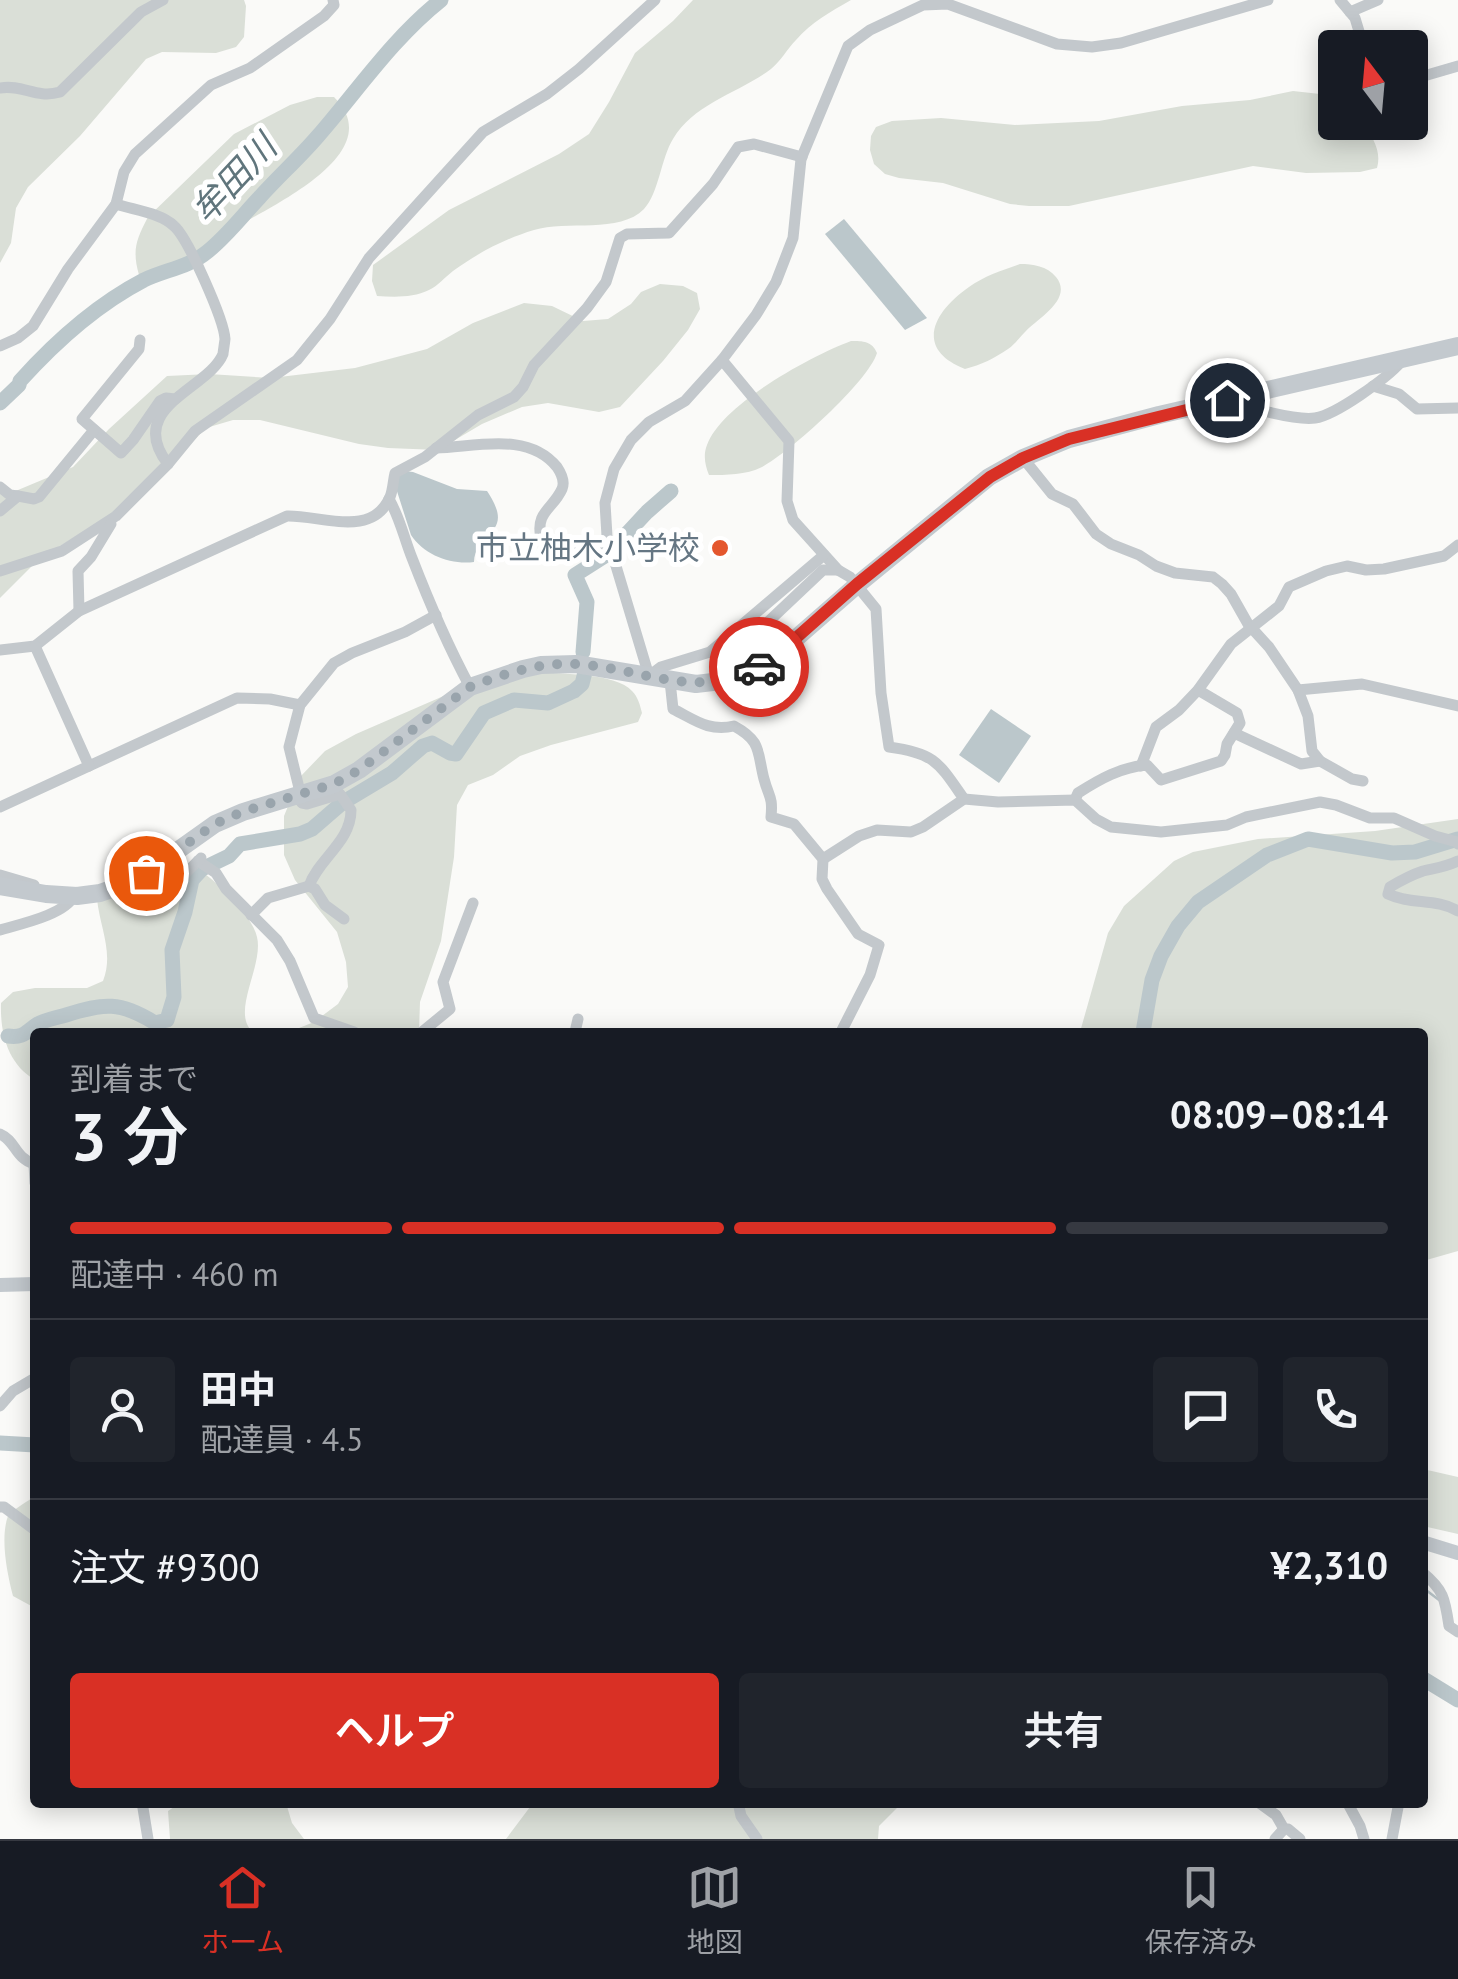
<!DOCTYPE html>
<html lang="ja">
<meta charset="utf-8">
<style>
:root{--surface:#171b24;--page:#20242c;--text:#f1f3f6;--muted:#9ea1a6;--line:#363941;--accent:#d93025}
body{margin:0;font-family:"PT Sans","Noto Sans JP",sans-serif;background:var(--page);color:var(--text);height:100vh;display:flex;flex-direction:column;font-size:38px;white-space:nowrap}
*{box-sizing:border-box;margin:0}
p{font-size:32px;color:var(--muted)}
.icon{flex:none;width:55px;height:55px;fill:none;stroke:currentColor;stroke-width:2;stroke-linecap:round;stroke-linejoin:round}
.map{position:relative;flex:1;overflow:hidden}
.side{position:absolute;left:30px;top:1028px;width:1398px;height:780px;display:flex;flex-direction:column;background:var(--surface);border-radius:10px;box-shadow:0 5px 25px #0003}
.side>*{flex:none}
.needle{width:65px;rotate:344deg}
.fabs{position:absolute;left:1318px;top:30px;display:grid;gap:20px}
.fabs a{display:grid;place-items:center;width:110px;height:110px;border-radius:10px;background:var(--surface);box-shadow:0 5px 25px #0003;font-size:50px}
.pin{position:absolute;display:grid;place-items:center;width:85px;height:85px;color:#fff;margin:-42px;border:5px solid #fff;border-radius:50%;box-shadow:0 2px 10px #0007}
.courier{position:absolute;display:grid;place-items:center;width:100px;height:100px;margin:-50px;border:8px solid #d93025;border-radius:50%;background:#fff;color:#222;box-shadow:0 2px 12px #0007}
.head em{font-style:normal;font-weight:600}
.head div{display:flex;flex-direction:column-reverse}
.head{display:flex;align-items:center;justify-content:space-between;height:170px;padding:0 40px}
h1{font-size:65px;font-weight:600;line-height:75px}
.bar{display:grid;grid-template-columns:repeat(4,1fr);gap:15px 10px;align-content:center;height:120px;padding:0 40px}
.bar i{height:12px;border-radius:8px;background:var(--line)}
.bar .selected{background:var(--accent)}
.bar p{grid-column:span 4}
.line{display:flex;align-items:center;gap:25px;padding:0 40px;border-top:2px solid var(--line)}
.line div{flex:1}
.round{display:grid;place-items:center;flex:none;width:105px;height:105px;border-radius:10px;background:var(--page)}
.action{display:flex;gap:20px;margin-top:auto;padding:20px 40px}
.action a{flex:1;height:115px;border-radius:10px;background:var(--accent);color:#fff;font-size:40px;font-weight:600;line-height:115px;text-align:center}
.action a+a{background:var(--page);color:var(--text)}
.tab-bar{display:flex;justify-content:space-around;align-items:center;height:140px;border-top:2px solid var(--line);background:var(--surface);font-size:28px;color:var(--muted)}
.tab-bar a{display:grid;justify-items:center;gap:5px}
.tab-bar .selected{color:var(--accent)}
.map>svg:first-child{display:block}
.green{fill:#dadfd7}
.water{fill:#bbc7cb}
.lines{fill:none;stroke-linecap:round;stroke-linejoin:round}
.stream{stroke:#bbc7cb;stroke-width:2.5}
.river{stroke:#bbc7cb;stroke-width:15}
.minor{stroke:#c3c8cc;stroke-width:11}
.major{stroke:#c3c9ce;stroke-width:14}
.highway{stroke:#c3c9ce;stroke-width:18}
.done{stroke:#99a4ac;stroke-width:10;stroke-dasharray:0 18}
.route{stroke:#d93025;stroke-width:12}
.poi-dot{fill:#e4572e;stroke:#fff;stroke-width:4}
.labels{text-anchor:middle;stroke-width:10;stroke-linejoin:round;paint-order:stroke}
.poi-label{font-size:32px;fill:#657683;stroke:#fff;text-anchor:end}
.water-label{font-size:35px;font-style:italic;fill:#60757c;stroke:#fff}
</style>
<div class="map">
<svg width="1458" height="1839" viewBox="0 0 1458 1839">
<rect width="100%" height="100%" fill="#fafaf8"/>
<g class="green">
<polygon points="0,0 244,0 246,6 244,37 236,47 216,53 162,52 146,59 80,136 28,187 16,208 11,243 0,263"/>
<path d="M693 0H851C830 12 812 22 796 40 787 49 781 61 771 69 739 93 694 103 673 139 661 158 659 193 644 209 620 234 566 220 534 230 504 239 478 253 453 271 445 277 438 286 429 290 413 298 394 297 377 296L372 281 373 265 449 210 559 154 589 134 609 102 635 53 673 21Z"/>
<path d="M1293 91 1320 94 1335 101V122L1363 123C1372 136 1382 151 1377 168L1360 172 1306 173 1253 166 1069 206H1029L1010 204 943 183 899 178 885 174 874 164 870 150 871 136 876 127 892 121 941 118 1015 125 1099 121 1182 106 1250 100Z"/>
<path d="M317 97H334C391 153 270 206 233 229 220 238 210 250 198 260 184 272 156 278 139 275 132 250 136 240 148 217L234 134 290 105Z"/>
<path d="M1020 264C1033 264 1047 266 1056 277 1074 299 1037 319 1025 332 1019 338 1015 344 1008 349 995 358 981 365 965 369 914 349 933 312 969 287 984 276 1003 270 1020 264Z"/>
<polygon points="660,284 683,286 697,293 700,309 688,330 663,361 620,407 599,412 548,403 522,407 482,424 438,450 388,448 359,444 260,420 233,420 206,428 142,495 38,560 0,598 0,494 18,490 73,467 109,429 167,376 209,374 271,378 355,368 427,349 473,323 524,303 552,306 583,321 608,319 631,304 641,292"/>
<path d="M851 341C863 341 872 341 877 353 868 382 790 452 762 467 746 475 726 475 709 475 705 465 703 455 707 445 722 404 811 356 851 341Z"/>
<path d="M537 672C561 674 616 673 632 691 638 697 640 705 642 713L638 722 551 745 520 756 493 775 468 785 457 805 454 857 441 941 420 1002 419 1032H289L314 1022 338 1004 348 987 346 962 337 932 295 880 284 855V816L300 777 325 751 356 734 485 678Z"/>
<polygon points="1458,819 1458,1251 1423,1261 1422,1032 1080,1032 1108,933 1124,906 1174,861 1193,852 1258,839 1375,831"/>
<path d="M173 863C198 865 208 875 225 892 237 905 253 920 257 937 264 966 230 1013 253 1032H35V1080C8 1064 0 1034 1 1003L13 992 35 988H87L103 981C114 953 100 928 97 899Z"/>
<polygon points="1423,1469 1458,1477 1458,1534 1423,1526"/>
<path d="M35 1496V1608L13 1596C7 1573 0 1538 8 1516 15 1508 27 1502 35 1496Z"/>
<polygon points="180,1803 286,1803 292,1823 304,1839 170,1839 168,1811"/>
<polygon points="533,1803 902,1803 879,1826 878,1839 506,1839"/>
</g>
<g class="water">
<polygon points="844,219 927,318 905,330 825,234"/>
<path d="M405 471 413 472 457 489 487 491C517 536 476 528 474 562 451 565 424 555 411 535L395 485 396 477Z"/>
<polygon points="991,709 1031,736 999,783 959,755"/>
</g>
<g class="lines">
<polyline class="stream" points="1422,1587 1439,1600"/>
<g class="river">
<path d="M0 403 19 385 20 381C56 341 96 305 144 280 165 270 189 267 207 252 227 236 242 216 260 197 279 176 300 157 318 136 358 90 393 38 441 0"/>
<polyline points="583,652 587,602 575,575 608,554 647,512 671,491"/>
<polyline points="1143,1032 1152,980 1161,956 1178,926 1198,902 1267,855 1308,839 1392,853 1415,852 1458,839"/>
<path d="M8 1036C23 1038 25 1033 36 1025 44 1020 56 1018 66 1015 104 1003 120 1001 155 1023L167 1020 174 997 172 950 185 912 192 880 202 869 229 856 240 844 300 834 312 829 342 803 392 773 423 746 432 743 450 753 456 754 484 713 514 700 548 703 574 691 582 684 585 672"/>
<polyline points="0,1443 35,1445"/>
<polyline points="1422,1678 1458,1700"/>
</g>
<g class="minor">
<polyline points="1340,0 1355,18 1364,48"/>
<polyline points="1350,12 1378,0"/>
<polyline points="1410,80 1458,66"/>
<path d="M0 88C23 84 36 99 60 92L141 12 163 0"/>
<path d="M116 204C134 210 161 213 174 226 188 238 224 320 225 339 225 340 223 353 223 354 209 389 124 407 168 464"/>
<polyline points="140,340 139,349 82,419 121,453 133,440 160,401 166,398 175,399"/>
<polyline points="0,346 18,338 33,326 68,269 116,204 124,172 135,154 211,85 250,68 324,16 334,5 333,0"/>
<path d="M722 360 789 441 787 501 793 520 838 570 850 577 876 609 881 693 889 747C935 753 939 763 964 799"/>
<polyline points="1373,386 1399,394 1417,409 1458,408"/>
<path d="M1229 401C1247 407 1296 421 1315 418 1336 415 1387 378 1401 362"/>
<path d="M436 448C475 447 528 431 557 467 561 473 565 482 562 489 553 509 535 512 541 538 558 556 589 555 610 544"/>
<polyline points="1023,458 1052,494 1073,504 1096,534 1111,544 1139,555 1156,566 1175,573 1213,577 1222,584 1231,594 1248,624 1269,647 1298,690 1308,716 1312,751 1320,761 1352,779 1363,781"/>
<polyline points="0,487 10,495 18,496"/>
<path d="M389 499C400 518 404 538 412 558 429 602 448 646 470 687"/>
<polyline points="0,511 18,496 34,499 39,497 94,430"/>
<polyline points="824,555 710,652 661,667 649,676 607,536 605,503 614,469 631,440 649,422 685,401 722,360 756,315 776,282 793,238 801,159 848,46 870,30 923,5 948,4 1057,44 1092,47 1121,43 1268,0"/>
<polyline points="0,571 62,551 116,516 168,464 195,431 297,360 330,319 369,258 483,132 547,94 579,69 655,0"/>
<polyline points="79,611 78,571 91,557 111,524"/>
<path d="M0 650 35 646 79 611 287 516C321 515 372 539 390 497 393 490 393 481 395 473L425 457 478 415 514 397 523 387 534 365 587 308 606 282 620 238 627 234 669 233 713 184 738 147 754 144 802 157"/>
<polyline points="715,652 734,648 752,637 823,570 838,570"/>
<path d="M670 681 673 709C695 720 709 732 734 726 762 741 757 752 764 779 769 798 773 796 771 817L794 824 823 859 822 879 827 889 858 934 879 945 870 975 841 1032"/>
<polyline points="1298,690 1362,684 1458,706"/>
<polyline points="1234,733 1301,764 1320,761"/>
<polyline points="89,766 237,698 270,699 300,705"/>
<polyline points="1141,766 1156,727 1179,710 1198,690 1231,644 1279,606 1289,587 1326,571 1347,566 1366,570 1384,569 1444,556 1458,545"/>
<polyline points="301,796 289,747 300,705 334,663 352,653 405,632 436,615"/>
<path d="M297 797 302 803 307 804 340 794 351 810C351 842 319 858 309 886"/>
<path d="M1075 800 1078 793C1100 779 1121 767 1147 765L1161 780 1221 761 1225 755 1227 744 1240 723 1237 713 1198 690"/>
<polyline points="0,807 89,766 35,646"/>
<polyline points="823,859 859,836 877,830 911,832 923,827 964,799 998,802 1075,800 1096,819 1111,827 1161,832 1227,825 1246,817 1320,802 1336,805 1370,818 1394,818 1435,836 1457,842 1458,844"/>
<polyline points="198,861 216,873 226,889 277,940 290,961 314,1018 354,1032"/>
<path d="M1458 861C1446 867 1436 868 1423 871 1411 875 1400 881 1390 887L1388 894C1411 905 1436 898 1458 911"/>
<polyline points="0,875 34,885"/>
<path d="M137 878C138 880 145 889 147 891 163 901 190 868 201 858"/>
<polyline points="251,915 268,898 309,886 315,889 325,905 344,919"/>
<path d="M0 930C20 924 64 915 74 896"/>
<polyline points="422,1032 450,1009 443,982 473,903"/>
<polyline points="575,1032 578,1019"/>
<path d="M0 1134C16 1141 14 1157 34 1164L35 1183"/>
<polyline points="0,1406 13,1391 35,1378"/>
<polyline points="0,1507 4,1507 35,1530"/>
<path d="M1422 1572C1444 1590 1445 1599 1449 1626L1458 1632"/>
<polyline points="142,1802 148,1839"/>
<polyline points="738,1802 741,1816 757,1839"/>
<polyline points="1258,1802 1276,1815 1284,1829"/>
<polyline points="1347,1802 1360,1826 1364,1839"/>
<polyline points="1275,1839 1284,1829 1288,1829 1300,1839"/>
<polyline points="1392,1839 1399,1802"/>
</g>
<g class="major">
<polyline points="0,1285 35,1284"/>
<polyline points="1422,1542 1458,1553"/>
</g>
<polyline class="highway" points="0,886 46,894 77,896 100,893 120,886 146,873 215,824 243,812 334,784 359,770 470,687 523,669 541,665 576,664 696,684 721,681 745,675 770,661 857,585 989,477 1023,458 1069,439 1159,415 1458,346"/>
</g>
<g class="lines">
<path class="done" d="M146 873 215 824 242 812 334 784 359 770 470 687C504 674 539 662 576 664 641 668 696 701 759 667"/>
<polyline class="route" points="759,667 770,661 857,584 990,477 1023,458 1069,439 1227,400"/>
</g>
<circle class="poi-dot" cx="720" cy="548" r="10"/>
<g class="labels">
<g class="poi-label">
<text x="700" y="559">市立柚木小学校</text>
</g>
<g class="water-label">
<text transform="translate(234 179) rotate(-47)" y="12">牟田川</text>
</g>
</g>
</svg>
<div class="fabs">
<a><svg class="needle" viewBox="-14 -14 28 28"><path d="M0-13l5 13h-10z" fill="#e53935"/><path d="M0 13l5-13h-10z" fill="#9ea1a6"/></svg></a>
</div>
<div class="pin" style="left:146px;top:873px;background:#ea580c"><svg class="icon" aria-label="bag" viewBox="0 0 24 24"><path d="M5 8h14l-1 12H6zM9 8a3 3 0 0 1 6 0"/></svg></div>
<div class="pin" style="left:1227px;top:400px;background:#1f2937"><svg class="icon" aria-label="home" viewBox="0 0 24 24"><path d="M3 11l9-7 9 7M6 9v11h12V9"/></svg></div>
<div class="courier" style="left:759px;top:667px"><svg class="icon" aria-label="car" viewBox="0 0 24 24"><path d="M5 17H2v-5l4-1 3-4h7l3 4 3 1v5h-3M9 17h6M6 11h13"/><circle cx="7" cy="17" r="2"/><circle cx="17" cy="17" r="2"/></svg></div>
<section class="side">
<div class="head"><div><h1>3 分</h1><p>到着まで</p></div><em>08:09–08:14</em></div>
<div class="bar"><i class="selected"></i><i class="selected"></i><i class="selected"></i><i></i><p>配達中 · 460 m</p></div>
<div class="line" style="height:180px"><a class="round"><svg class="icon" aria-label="person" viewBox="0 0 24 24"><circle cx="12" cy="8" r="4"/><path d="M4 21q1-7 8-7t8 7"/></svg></a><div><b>田中</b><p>配達員 · 4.5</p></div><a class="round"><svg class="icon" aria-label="chat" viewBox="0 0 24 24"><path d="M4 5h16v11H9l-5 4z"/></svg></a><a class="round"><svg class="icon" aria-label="phone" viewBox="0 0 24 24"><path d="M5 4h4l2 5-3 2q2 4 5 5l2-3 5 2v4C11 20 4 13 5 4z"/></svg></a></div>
<div class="line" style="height:130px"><div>注文 #9300</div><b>¥2,310</b></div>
<div class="action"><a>ヘルプ</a><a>共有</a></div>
</section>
</div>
<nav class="tab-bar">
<a class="selected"><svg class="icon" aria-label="home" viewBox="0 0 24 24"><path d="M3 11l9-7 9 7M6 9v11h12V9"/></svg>ホーム</a>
<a><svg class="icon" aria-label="map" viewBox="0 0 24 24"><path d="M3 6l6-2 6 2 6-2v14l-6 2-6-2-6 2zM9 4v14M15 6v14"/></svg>地図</a>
<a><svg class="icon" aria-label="saved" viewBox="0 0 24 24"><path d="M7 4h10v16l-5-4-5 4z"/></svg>保存済み</a>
</nav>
